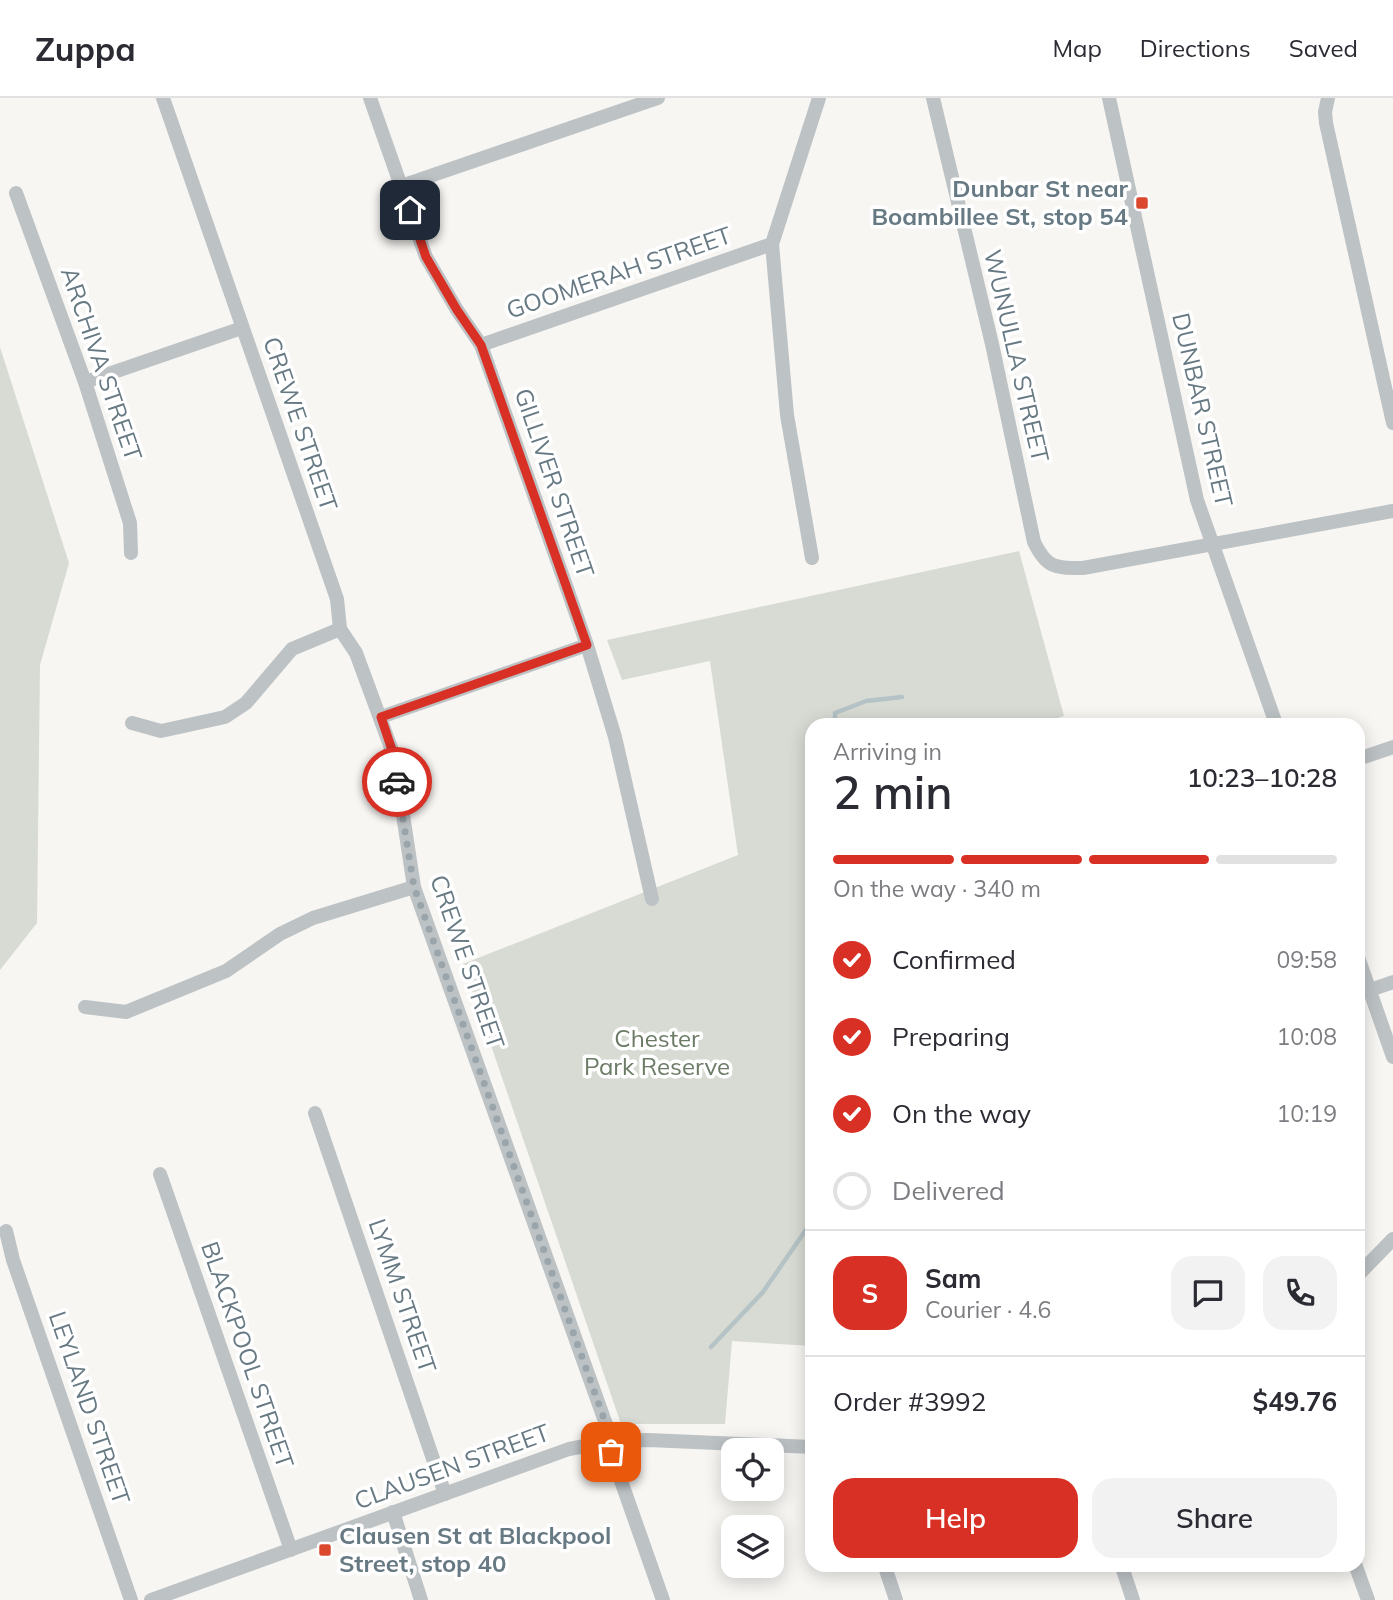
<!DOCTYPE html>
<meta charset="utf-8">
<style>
:root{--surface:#fff;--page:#f2f2f3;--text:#2b2b33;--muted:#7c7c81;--line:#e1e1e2;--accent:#d93025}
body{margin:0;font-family:Mulish,sans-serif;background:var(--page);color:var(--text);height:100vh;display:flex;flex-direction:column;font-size:26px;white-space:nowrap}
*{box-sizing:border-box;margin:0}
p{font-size:23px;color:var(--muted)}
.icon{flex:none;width:38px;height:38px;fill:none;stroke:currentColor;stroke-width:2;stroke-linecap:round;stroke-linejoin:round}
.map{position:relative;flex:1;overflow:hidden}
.side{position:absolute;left:805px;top:620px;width:560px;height:854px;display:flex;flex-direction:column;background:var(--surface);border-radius:21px;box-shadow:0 4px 18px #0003}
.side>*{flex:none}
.controls{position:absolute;left:721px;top:1340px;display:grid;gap:14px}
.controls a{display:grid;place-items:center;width:63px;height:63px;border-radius:14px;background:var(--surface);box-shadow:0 4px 18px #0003;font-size:35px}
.pin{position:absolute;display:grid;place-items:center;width:60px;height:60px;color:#fff;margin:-30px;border-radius:14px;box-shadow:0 4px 10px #0006}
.courier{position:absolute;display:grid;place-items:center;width:70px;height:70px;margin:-35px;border:5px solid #d93025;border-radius:50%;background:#fff;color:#222;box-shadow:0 2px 9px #0007}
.headline em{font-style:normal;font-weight:600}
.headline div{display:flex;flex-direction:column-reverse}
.headline{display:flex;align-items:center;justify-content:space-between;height:119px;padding:0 28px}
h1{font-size:46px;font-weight:600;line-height:52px}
.bar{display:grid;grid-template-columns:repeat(4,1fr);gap:10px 7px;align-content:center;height:84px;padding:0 28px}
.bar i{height:9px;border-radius:5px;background:var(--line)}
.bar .on{background:var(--accent)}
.bar p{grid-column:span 4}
.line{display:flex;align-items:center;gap:18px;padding:0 28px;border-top:2px solid var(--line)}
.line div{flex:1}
.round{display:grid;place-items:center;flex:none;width:74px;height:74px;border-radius:21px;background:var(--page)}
ol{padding:0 28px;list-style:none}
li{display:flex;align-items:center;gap:21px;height:77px}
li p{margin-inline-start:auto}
li .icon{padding:7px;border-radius:50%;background:var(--accent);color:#fff;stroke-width:4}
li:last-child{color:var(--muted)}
li i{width:38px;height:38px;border:4px solid var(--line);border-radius:50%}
.action{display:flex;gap:14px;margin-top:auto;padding:14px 28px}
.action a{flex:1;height:80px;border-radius:21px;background:var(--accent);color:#fff;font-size:28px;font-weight:600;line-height:80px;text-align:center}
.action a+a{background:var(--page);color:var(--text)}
header{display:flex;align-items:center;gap:42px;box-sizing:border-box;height:98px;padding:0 35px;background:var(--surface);border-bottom:2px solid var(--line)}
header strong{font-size:33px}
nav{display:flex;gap:38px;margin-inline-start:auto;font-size:24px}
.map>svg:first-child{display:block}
.green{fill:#d7dbd3}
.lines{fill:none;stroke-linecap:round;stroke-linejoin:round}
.stream{stroke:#b5c3c6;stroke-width:4.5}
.street{stroke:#bdc2c5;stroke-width:14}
.done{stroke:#99a5aa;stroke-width:7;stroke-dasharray:0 12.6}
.route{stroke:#d93025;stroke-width:9}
.poi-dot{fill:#dc482e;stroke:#fff;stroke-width:2.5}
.labels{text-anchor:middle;stroke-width:7;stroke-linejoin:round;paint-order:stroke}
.poi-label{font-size:24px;font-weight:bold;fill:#677983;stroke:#fff;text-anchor:end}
.street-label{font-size:24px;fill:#677983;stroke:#fff}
.park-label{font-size:24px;fill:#6b7b65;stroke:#fff}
</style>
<header>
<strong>Zuppa</strong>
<nav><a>Map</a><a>Directions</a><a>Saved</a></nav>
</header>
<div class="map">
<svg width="1393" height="1502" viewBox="0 0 1393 1502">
<rect width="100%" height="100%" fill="#f7f6f3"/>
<g class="green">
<polygon points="0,249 69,465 40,567 37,825 0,872"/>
<polygon points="1019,453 1064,618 1039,626 812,626 812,1248 732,1243 725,1326 621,1326 463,866 738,757 710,563 622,582 607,542"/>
</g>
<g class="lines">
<g class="stream">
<polyline points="835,626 835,615 866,603 902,599"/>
<polyline points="711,1249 763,1194 812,1123"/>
</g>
<g class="street">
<polyline points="163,0 337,501 340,531 356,555 394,658 414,789 612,1343 613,1360 663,1502"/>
<polyline points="370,0 426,159 457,212 481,247 587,547 615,639 652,801"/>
<path d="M933 0 992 246 1034 444C1047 471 1056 470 1083 470L1393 413"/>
<polyline points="1109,0 1197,402 1276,626"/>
<polyline points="1328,0 1325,14 1326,25 1393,325"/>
<polyline points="401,88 658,0"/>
<polyline points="16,95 85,284 130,425 131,455"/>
<polyline points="481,247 772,146"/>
<polyline points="85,284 242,230"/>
<polyline points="812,460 787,317 772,146 819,0"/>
<polyline points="381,619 587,547"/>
<polyline points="132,625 161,633 225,619 246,605 292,551 340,531"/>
<polyline points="1358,661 1393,649"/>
<polyline points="1358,859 1393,959"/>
<polyline points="1370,892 1393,884"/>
<polyline points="85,909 126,914 226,873 280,836 313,820 414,789"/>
<polyline points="315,1015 445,1396"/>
<polyline points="160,1076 291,1452"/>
<polyline points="6,1133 13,1162 131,1502"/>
<polyline points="1358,1177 1393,1141"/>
<polyline points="393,1414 421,1502"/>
<polyline points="884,1466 896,1502"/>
<polyline points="1121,1466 1133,1502"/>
<polyline points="1355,1466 1368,1502"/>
<polyline points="151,1502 569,1351 612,1343 648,1342 812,1349"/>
</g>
</g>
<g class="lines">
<polyline class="done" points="397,684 414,789 612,1343 611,1354"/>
<polyline class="route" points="397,684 394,658 381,619 587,547 481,247 457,212 426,159 410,112"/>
</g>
<g class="poi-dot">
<rect x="1135" y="98" width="14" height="14" rx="3.5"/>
<rect x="318" y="1445" width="14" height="14" rx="3.5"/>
</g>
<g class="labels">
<g class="poi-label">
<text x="1128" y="99">Dunbar St near<tspan x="1128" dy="28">Boambillee St, stop 54</tspan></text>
<text x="339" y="1446" text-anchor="start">Clausen St at Blackpool<tspan x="339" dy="28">Street, stop 40</tspan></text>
</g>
<g class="street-label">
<text transform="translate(619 175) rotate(-19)" y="8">GOOMERAH STREET</text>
<text transform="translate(1016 258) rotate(77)" y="8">WUNULLA STREET</text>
<text transform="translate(101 266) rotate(71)" y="8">ARCHIVA STREET</text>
<text transform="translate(1202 312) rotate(77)" y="8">DUNBAR STREET</text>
<text transform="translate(300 326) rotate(71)" y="8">CREWE STREET</text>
<text transform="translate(554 385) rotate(71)" y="8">GILLIVER STREET</text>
<text transform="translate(467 864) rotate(71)" y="8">CREWE STREET</text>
<text transform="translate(402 1198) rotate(71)" y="8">LYMM STREET</text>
<text transform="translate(247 1257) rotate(71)" y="8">BLACKPOOL STREET</text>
<text transform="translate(89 1310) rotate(71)" y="8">LEYLAND STREET</text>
<text transform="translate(452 1369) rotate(-20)" y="8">CLAUSEN STREET</text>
</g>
<g class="park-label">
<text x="657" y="949">Chester<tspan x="657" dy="28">Park Reserve</tspan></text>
</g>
</g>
</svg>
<div class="controls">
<a><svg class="icon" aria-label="locate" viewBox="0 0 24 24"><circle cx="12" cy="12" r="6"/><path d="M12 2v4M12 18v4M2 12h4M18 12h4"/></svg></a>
<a><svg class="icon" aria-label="layers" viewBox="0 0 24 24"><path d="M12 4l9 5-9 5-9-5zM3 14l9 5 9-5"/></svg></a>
</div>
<div class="pin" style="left:611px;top:1354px;background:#ea580c"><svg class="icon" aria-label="bag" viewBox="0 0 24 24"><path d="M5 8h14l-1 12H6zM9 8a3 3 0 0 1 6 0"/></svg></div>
<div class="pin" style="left:410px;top:112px;background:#1f2937"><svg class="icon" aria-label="home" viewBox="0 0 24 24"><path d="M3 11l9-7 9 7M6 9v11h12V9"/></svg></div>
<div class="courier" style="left:397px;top:684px"><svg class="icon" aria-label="car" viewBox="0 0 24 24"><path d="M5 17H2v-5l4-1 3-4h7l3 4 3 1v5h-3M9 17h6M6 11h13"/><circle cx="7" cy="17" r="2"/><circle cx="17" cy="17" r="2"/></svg></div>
<section class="side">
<div class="headline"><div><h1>2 min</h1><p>Arriving in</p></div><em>10:23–10:28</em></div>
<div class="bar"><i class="on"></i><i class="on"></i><i class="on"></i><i></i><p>On the way · 340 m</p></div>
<ol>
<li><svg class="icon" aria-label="check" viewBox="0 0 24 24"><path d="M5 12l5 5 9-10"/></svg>Confirmed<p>09:58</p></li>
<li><svg class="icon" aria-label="check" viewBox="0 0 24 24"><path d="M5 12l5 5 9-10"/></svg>Preparing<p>10:08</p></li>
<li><svg class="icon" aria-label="check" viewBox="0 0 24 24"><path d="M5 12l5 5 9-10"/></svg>On the way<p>10:19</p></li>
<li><i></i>Delivered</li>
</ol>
<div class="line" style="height:126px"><b class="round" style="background:var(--accent);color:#fff">S</b><div><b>Sam</b><p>Courier · 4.6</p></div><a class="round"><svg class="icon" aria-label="chat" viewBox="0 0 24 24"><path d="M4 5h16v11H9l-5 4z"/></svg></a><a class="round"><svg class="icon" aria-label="phone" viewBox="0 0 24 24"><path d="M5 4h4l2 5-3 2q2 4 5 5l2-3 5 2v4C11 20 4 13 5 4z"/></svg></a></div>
<div class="line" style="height:91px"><div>Order #3992</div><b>$49.76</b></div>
<div class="action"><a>Help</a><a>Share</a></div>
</section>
</div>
